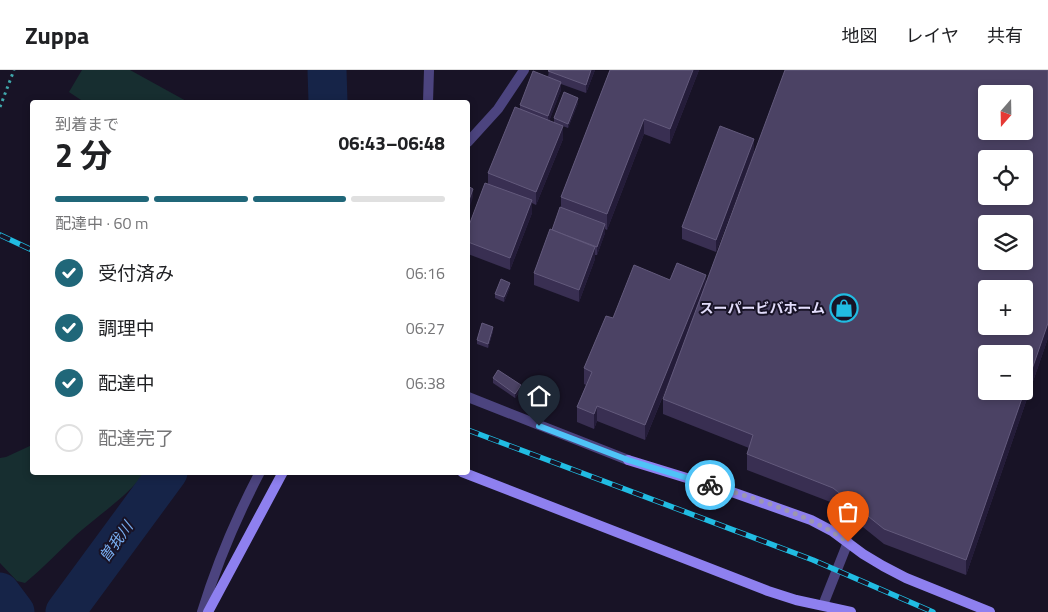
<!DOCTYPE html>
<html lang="ja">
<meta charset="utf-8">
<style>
:root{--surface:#fff;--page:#f6f6f6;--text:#202124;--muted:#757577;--line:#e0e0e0;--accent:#206779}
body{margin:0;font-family:"Titillium Web","Noto Sans JP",sans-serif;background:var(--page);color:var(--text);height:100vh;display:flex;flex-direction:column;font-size:19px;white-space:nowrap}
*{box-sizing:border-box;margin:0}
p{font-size:16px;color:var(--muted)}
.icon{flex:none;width:28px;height:28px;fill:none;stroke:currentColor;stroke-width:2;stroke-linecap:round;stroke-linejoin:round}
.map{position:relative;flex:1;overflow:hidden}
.panel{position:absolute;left:30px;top:30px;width:440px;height:375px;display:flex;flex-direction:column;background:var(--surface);border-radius:5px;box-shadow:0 2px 8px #0003}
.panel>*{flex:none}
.needle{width:32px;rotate:200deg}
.tools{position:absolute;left:978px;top:15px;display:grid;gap:10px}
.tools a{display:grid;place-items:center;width:55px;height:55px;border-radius:5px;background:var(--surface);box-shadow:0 2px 8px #0003;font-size:25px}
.pin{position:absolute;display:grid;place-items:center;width:42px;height:42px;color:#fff;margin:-51px -21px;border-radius:50% 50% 50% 0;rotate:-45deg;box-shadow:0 0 5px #0007}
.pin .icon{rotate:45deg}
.courier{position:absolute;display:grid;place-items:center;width:50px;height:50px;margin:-25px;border:4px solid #4fc3f7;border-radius:50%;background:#fff;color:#222;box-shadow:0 1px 6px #0007}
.headline em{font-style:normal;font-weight:700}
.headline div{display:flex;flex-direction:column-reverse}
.headline{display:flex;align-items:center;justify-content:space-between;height:85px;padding:0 25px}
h1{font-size:32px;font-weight:700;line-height:38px}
.bar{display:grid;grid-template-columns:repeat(4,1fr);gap:8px 5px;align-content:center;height:60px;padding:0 25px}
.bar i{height:6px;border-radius:4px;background:var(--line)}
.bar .active{background:var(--accent)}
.bar p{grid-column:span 4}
ol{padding:0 25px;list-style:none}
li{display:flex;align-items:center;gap:15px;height:55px}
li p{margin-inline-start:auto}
li .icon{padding:5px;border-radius:50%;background:var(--accent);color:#fff;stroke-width:4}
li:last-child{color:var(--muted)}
li i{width:28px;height:28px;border:2px solid var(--line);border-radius:50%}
header{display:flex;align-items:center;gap:30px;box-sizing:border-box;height:70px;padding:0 25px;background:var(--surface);border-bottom:1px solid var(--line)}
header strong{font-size:24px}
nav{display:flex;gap:28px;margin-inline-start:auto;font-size:18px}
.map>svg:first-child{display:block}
.green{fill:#172e30}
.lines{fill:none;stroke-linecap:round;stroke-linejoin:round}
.river{stroke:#162448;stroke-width:39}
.path{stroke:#40a7ac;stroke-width:3;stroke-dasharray:2.5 4;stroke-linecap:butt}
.street{stroke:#4c447f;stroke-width:10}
.secondary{stroke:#8e80ef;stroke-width:10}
.rail-casing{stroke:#21bce2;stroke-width:5.5}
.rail{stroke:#181326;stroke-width:4;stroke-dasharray:11;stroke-linecap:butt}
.wall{fill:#392f52}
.shaded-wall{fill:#241c39}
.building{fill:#4b4264;stroke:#635a7c;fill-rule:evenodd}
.done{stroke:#9c96b0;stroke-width:5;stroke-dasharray:0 9}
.route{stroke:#4fc3f7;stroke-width:6}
.labels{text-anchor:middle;stroke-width:4;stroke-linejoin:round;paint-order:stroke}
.poi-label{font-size:14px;font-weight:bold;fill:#e3ddfb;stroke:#181326;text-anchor:end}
.water-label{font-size:15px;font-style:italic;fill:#78acee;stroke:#181326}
</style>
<header>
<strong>Zuppa</strong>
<nav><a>地図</a><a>レイヤ</a><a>共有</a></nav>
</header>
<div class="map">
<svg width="1048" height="542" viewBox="0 0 1048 542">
<rect width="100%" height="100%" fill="#181326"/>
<g class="green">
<polygon points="82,0 130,0 188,32 84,32 69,22"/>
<path d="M32 375V402L145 403C125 428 100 444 76 465 59 481 43 498 25 513L17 511 0 493V388L6 387Z"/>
</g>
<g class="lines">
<g class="river">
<polyline points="327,0 328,32"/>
<polyline points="0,522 15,542"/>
<polyline points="65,542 168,402"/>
</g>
<polyline class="path" points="0,37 14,0"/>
<g class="street">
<polyline points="428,32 429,0"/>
<polyline points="468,72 498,39 524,0"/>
<polyline points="468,327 628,390"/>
<polyline points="823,535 848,472"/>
<path d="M202 542C217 493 236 448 260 402"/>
</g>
<g class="secondary">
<polyline points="628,390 729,421 811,450 832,461 863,484 883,496 906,508 990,542"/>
<polyline points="462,402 768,521 796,530 851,542"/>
<polyline points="208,542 283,402"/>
</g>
<g class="rail-casing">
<g id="rail">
<polyline points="0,165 32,180"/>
<polyline points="468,360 813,490 933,542"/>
</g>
</g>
<use href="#rail" class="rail"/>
</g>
<g class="wall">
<polygon points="549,0 595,0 586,23 561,14 561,20 549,51 554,53 554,48 578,33 568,58 560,55 563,69 536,135 532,133 532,143 510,200 468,184 468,158 488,114 488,103 520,39 520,35 548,7"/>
<polygon points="610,0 699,0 670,74 644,64 607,160 605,159 605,163 597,185 595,185 595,189 579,232 534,215 534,203 561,138 561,127"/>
<polygon points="1048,0 1048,268 966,505 884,474 833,433 747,400 747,384 749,378 663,344 663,329 675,297 645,370 597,351 594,359 577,352 577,337 586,315 584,314 584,298 613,248 670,210 706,212"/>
<polygon points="754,82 716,182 682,169 682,157"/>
<polygon points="510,217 504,232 495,228 495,224"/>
<polygon points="493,261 488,278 477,274 477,270"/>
<polygon points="493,308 521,320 515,328 493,313"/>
</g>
<g class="shaded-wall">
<polygon points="591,0 595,0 586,23 586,15"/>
<polygon points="693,0 699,0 670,74 670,59"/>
<polygon points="561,12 561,20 548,54 548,46"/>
<polygon points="578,28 578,33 568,58 568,54"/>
<polygon points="644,49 644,64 607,160 607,144"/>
<polygon points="563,56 563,69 536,135 536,122"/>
<polygon points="754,69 754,82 716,182 716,170"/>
<polygon points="473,119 473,127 468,142 468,133"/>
<polygon points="532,130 532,143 510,200 510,188"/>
<polygon points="605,154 605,163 597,185 597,177"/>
<polygon points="595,177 595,189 579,232 579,220"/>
<polygon points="706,205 706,220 645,370 645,355"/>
<polygon points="510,213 510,217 504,232 504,227"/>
<polygon points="1048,253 1048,268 966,505 966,490"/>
<polygon points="493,257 493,261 488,278 488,274"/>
<polygon points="521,315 521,320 515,328 515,324"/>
<polygon points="597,336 597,351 594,359 594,344"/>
</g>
<g class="building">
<polygon points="549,0 591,0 586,15 548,1"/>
<polygon points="610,0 693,0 670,59 644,49 607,144 561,127"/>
<path d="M785 0H1048V253L966 490 884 459 833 418 747 384 753 365 663 329ZM986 24H1024V61H986ZM986 89H1024V126H986ZM986 154H1024V191H986ZM986 219H1024V256H986ZM986 284H1024V321H986Z"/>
<polygon points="533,1 561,12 548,46 520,35"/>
<polygon points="564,22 578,28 568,54 554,48"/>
<polygon points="515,37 563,56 536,122 488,103"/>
<polygon points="720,56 754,69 716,170 682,157"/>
<polygon points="485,113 532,130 510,188 468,172 468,158"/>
<polygon points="468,116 473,119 468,133"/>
<polygon points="560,137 605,154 597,177 552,160"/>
<polygon points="550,159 595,177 579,220 534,203"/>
<polygon points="677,193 706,205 645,355 597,336 594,344 577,337 592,302 584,298 606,246 613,248 634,195 670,210"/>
<polygon points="501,209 510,213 504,227 495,224"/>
<polygon points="482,253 493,257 488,274 477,270"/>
<polygon points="498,300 521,315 515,324 493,308"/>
</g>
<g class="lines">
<path class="done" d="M710 415C756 429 808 444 848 472"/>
<polyline class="route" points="539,356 628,390 710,415"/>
</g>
<defs>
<g id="shop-ring" transform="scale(1.4375)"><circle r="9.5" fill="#181326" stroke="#21bce2" stroke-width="1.5"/><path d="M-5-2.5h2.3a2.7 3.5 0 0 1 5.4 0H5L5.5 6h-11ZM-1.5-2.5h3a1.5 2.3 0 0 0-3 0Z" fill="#21bce2"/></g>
</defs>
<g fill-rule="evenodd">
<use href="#shop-ring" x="844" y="238"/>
</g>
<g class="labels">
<g class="poi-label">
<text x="825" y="243">スーパービバホーム</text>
</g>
<g class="water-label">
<text transform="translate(116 472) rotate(-54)" y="5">曽我川</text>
</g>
</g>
</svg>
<div class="tools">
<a><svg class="needle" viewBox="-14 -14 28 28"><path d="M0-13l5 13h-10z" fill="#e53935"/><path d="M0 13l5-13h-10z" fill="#757577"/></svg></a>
<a><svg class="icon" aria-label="locate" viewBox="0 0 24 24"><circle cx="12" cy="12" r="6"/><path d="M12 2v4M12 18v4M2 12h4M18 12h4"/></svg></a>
<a><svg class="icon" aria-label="layers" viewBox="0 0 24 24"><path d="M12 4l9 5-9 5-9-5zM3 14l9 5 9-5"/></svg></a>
<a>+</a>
<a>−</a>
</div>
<div class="pin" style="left:848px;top:472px;background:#ea580c"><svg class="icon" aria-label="bag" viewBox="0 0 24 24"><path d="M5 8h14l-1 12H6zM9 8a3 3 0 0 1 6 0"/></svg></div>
<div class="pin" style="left:539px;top:356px;background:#1f2937"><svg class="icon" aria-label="home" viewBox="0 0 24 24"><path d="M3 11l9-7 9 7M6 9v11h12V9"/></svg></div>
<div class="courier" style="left:710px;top:415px"><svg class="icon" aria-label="bike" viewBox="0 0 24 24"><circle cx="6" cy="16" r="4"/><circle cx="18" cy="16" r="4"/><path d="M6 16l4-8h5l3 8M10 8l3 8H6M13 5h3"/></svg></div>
<section class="panel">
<div class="headline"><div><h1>2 分</h1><p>到着まで</p></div><em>06:43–06:48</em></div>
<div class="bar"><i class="active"></i><i class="active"></i><i class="active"></i><i></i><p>配達中 · 60 m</p></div>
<ol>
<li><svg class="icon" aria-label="check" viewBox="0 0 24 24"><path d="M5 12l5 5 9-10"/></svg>受付済み<p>06:16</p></li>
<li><svg class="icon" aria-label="check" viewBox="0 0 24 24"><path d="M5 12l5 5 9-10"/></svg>調理中<p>06:27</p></li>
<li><svg class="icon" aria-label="check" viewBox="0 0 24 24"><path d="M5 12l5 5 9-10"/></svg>配達中<p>06:38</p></li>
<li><i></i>配達完了</li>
</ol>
</section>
</div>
